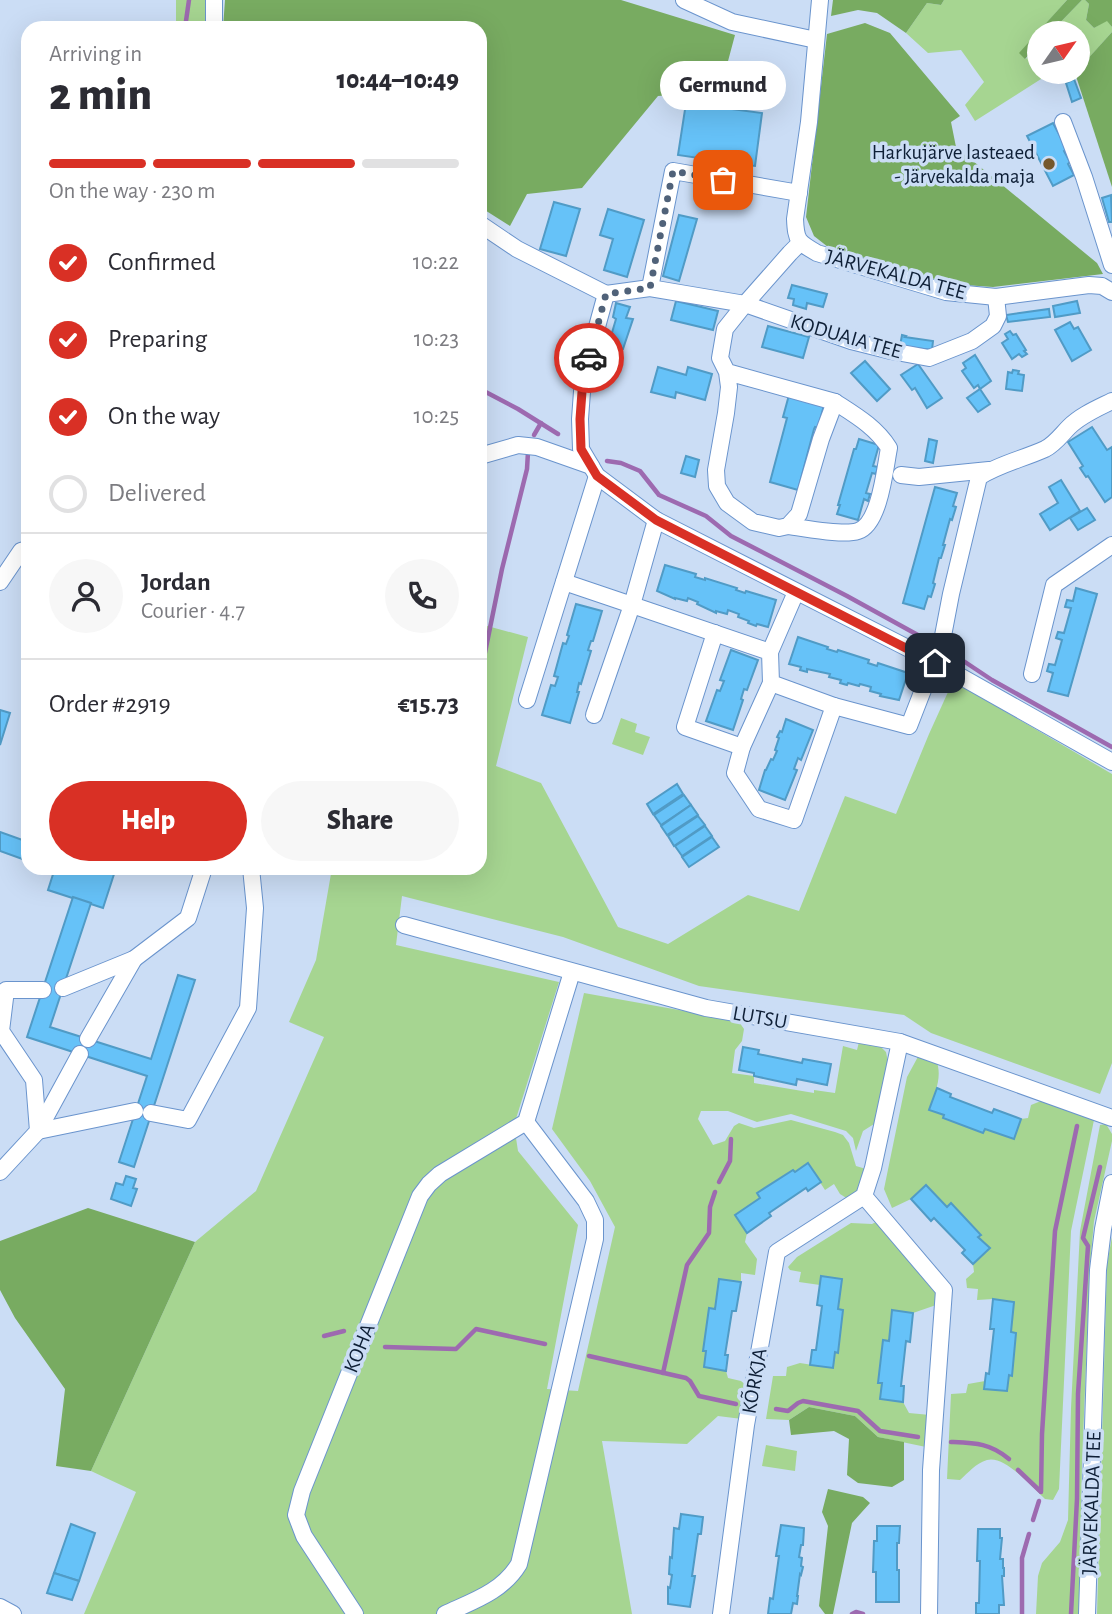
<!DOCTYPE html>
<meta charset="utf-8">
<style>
:root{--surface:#fff;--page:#f7f7f7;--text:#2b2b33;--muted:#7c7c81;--line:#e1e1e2;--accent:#d93025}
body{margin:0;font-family:"Alegreya Sans",sans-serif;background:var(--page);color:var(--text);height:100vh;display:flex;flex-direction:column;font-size:26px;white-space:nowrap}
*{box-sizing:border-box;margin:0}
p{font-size:23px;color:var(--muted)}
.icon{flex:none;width:38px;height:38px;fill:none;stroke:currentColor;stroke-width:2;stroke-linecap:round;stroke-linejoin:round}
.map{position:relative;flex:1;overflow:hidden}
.panel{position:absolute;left:21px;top:21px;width:466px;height:854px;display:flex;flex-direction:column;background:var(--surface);border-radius:21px;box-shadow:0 7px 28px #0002}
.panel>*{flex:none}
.needle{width:46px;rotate:56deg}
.controls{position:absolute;left:1027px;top:21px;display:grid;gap:14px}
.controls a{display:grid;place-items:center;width:63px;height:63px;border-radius:50%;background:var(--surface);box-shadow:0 7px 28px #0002;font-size:35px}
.pin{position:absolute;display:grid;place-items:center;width:60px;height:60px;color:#fff;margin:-30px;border-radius:14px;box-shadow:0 4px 10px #0006}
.courier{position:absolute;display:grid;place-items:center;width:70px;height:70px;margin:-35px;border:5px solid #d93025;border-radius:50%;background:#fff;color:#222;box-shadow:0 2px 9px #0007}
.bubble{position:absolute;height:49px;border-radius:24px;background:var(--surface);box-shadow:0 7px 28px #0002;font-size:23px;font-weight:800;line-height:49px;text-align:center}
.summary em{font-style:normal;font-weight:800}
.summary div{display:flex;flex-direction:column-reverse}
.summary{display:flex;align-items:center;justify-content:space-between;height:119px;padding:0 28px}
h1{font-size:46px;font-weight:800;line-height:52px}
.bar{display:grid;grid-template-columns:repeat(4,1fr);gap:10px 7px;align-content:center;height:84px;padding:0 28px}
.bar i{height:9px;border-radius:5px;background:var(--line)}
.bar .on{background:var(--accent)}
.bar p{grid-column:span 4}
.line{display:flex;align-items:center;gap:18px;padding:0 28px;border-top:2px solid var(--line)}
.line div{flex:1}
.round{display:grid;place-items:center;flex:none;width:74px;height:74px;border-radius:37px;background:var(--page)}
ol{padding:0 28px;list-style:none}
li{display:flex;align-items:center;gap:21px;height:77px}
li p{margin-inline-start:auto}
li .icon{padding:7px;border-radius:50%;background:var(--accent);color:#fff;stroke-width:4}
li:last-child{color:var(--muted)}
li i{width:38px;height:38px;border:4px solid var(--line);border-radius:50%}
.action{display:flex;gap:14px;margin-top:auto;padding:14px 28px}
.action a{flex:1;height:80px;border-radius:42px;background:var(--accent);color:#fff;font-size:28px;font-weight:800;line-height:80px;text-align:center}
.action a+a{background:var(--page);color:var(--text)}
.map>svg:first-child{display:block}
.green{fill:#a6d591}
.forest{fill:#78ab61}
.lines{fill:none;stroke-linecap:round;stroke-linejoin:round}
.stream{stroke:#9d6ab0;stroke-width:4.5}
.building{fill:#66c2f8;stroke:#509bc6;stroke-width:2}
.minor-casing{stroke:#6a94cd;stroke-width:18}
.minor{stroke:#fff;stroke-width:16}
.done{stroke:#506279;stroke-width:7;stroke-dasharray:0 12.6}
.route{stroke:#d93025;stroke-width:9}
.poi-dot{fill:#75582c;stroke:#cbddf5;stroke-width:2.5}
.labels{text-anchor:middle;stroke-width:7;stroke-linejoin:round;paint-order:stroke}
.poi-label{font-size:21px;fill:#0e1f36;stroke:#cbddf5;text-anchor:end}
.street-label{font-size:21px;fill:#0e1f36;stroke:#cbddf5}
</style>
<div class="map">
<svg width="1112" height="1614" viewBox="0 0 1112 1614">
<rect width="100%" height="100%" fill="#cbddf5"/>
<g class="green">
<polygon points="176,0 210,0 209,28 176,28"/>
<polygon points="944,0 1067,0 1020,53 1026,59 1039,44 1040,72 1052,72 975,121 965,105 984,82 961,50 928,53 906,33 927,3 941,5"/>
<polygon points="1082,0 1085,0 1089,4 1086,20 1094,28 1107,20 1112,27 1112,32 1078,70 1078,33 1050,33"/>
<polygon points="480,624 528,637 496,766 541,783 618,927 668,944 748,895 799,911 845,796 896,814 929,734 953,681 1112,774 1112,1063 1100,1094 931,1033 904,1015 699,986 563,937 402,896 396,945 559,982 514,1125 518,1151 578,1225 547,1389 578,1391 615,1227 590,1181 552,1129 584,993 718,1017 737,1019 744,1029 742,1041 735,1050 732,1073 754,1076 754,1083 814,1093 814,1090 835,1093 843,1046 857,1050 859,1042 880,1046 886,1052 888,1062 874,1124 863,1131 856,1151 853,1138 846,1131 791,1114 757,1122 728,1111 701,1111 698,1119 713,1145 725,1141 734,1126 739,1123 754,1128 791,1120 835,1132 843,1135 849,1143 856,1166 866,1169 860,1190 848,1199 840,1194 834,1184 825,1190 808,1164 795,1172 793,1170 758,1193 760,1198 735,1215 747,1233 745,1242 757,1259 755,1275 741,1273 741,1282 719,1279 715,1309 709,1309 703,1351 706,1351 704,1367 726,1371 728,1378 741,1381 747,1386 742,1419 718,1416 687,1444 602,1441 632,1614 84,1614 136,1492 91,1471 195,1242 256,1191 324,1037 289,1022 316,960 332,868 480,868"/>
<polygon points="621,718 637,724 635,732 650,737 643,755 612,744"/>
<path d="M920 1053 936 1060C943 1076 935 1093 929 1109L944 1115 943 1118 983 1133 985 1129 1013 1139 1021 1119 1028 1118 1031 1105 1041 1101 1094 1120 1071 1231 1059 1489 1053 1500 1045 1499C1032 1487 1005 1455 987 1460 976 1463 968 1473 960 1480L947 1479 951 1394 966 1393 968 1384 985 1381V1389L1007 1391 1009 1375H1012L1016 1333 1011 1332 1014 1302 993 1299 977 1300 978 1289 967 1288 966 1279 974 1272 973 1264 989 1248 978 1237 981 1234 951 1204 947 1207 926 1185 911 1199 892 1208 884 1189 907 1077Z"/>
<polygon points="1106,1124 1112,1134 1112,1141 1094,1221 1090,1266 1082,1463 1079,1614 1036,1614 1038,1576 1042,1563 1060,1542 1068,1520 1071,1408 1080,1231 1100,1125"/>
<polygon points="878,1221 935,1288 939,1304 913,1313 892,1311 889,1341 883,1340 879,1383 882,1383 880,1399 903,1402 909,1413 930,1415 926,1447 878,1437 855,1416 809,1407 789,1420 766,1419 773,1376 786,1376 787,1367 800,1363 832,1368 835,1352 838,1352 843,1310 838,1309 842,1279 821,1276 820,1285 799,1282 801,1272 790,1270 788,1267 797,1257 851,1223 872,1224"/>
<polygon points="1112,1237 1112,1614 1097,1614 1107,1264"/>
<polygon points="766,1445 797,1451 795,1471 762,1466"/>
</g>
<g class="forest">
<polygon points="225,0 621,0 735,35 720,91 658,96 582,188 527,194 510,226 480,207 480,28 223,28"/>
<polygon points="833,0 944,0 941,5 927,3 906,33 877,13 858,10 831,16"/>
<polygon points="1067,0 1082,0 1050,33 1040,33 1039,44 1025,59 1019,53"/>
<polygon points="1085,0 1112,0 1112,27 1107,21 1094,28 1086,20 1089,4"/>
<polygon points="865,23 890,33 960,116 951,122 956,147 1097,263 1103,274 993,287 951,284 828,247 814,236 806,217 827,34"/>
<polygon points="1112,32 1112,187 1075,73"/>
<polygon points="88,1208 195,1242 91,1471 56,1466 65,1389 15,1318 0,1290 0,1241"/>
<polygon points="809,1407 855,1416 878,1437 904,1442 904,1480 892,1487 858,1483 847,1475 849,1439 834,1431 791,1435 789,1420"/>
<polygon points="828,1489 863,1497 870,1503 852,1523 833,1614 825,1614 819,1606 828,1526 822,1512"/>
</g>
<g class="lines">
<g class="stream">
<polyline points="185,28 189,0"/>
<polyline points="480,389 518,409 558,434"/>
<polyline points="534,435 541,423"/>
<polyline points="607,461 621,463 640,471 659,495 706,516 731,536 847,596 936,645"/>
<polyline points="944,648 992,680 1112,747"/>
<polyline points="480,677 502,569 527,469 528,452"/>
<polyline points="719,1182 730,1161 731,1139"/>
<polyline points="324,1336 344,1331"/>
<polyline points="385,1347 456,1349 476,1329 545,1344"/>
<polyline points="589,1356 686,1378 690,1381 699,1396 736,1404"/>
<polyline points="663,1373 687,1265 709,1233 710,1207 715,1192"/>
<polyline points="776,1409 788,1411 798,1403 803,1401 858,1411 880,1431 918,1437"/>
<path d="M951 1442C975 1443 990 1443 1009 1459"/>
<polyline points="1018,1470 1040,1491"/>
<polyline points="1041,1492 1042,1434 1055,1231 1077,1126"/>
<polyline points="1033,1520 1039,1501"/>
<polyline points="852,1614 856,1612 863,1614"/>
<polyline points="1022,1614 1022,1558 1029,1534"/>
<polyline points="1071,1614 1077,1499 1078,1394 1088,1246 1083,1238 1100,1167"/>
</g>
</g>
<g class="building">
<polygon points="1074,79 1081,98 1072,102 1066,83"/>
<polygon points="686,103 762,113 755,166 747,165 746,175 732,173 733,163 678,155"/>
<polygon points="1053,123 1067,149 1064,151 1070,162 1068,164 1074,175 1053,186 1027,136"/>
<polygon points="1111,195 1112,222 1109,222 1102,198"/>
<polygon points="554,202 580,209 566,256 540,249"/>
<polygon points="608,209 644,220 627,277 604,270 613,239 600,235"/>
<polygon points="679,215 697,219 679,281 663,276"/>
<polygon points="792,285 827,294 823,307 807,303 806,309 793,305 794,299 788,298"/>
<polygon points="676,301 718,311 713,330 671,320"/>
<polygon points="1077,301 1080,313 1055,317 1053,306"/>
<polygon points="616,303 630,307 626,318 633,319 623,349 609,343 616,319 613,317"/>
<polygon points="1049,309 1050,317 1008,322 1006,315"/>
<polygon points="1070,322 1074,329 1078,327 1091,350 1072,361 1055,330"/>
<polygon points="768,326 809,337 803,358 762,347"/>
<polygon points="1010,331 1013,335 1016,334 1026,350 1024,351 1027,354 1022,357 1019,354 1012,359 1002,343 1008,339 1005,334"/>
<polygon points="902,335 906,336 905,337 933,341 932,350 900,346"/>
<polygon points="975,355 991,381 980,389 978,385 974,388 962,371 966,368 963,363"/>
<polygon points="865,361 890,389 877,401 851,373"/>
<polygon points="918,364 942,398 927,408 915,388 912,390 901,375"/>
<polygon points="658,367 686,375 688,367 712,374 705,400 676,392 675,398 651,392"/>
<polygon points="1013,370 1019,371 1018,374 1024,375 1022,391 1006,389 1008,372 1012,373"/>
<polygon points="980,389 990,404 978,412 967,398"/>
<polygon points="789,395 824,405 818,428 815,427 814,429 798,490 770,482 787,418 783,417"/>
<polygon points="1092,427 1107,450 1112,447 1112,497 1105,502 1088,476 1086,477 1080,468 1083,466 1068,442"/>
<polygon points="859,439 879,445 873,466 878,467 876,474 872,473 866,493 870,494 868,501 864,499 858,520 837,514 840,505 838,505 854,449 856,449"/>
<polygon points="929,439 937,441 933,463 925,461"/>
<polygon points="686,456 699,460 695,477 681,473"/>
<polygon points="1061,480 1080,511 1050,530 1040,514 1058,503 1049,487"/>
<polygon points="935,487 957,493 953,506 956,507 952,520 950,519 943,545 945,545 941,558 939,558 933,583 935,584 931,597 928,596 924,609 903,603"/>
<polygon points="1087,508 1095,520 1078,530 1070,518"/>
<polygon points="665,565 696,574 695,577 705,580 705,578 737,588 736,590 745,593 746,591 776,600 768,627 757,624 756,626 748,623 749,621 738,617 739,614 728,610 727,614 716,611 716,613 697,604 698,602 688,598 687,601 675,598 675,599 657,591"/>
<polygon points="1076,588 1097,594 1068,696 1048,691 1053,673 1047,671 1049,664 1055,665 1062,640 1056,638 1058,632 1064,633 1071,608 1065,607 1067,600 1073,601"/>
<polygon points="576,604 602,611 593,641 591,641 588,650 591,651 581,684 579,683 577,692 579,692 570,723 542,715 551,685 555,686 558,677 554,676 563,643 566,644 569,636 567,635"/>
<polygon points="798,637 828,647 827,649 837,652 838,650 869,660 868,663 877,666 878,663 908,673 899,700 880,696 881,694 870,691 871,687 860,684 859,686 848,683 847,685 840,683 841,680 829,677 830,674 807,669 807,672 800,670 801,667 789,664"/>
<polygon points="731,650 758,660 747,690 744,689 741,699 743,700 733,730 706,721 717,690 720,691 724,681 720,680"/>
<polygon points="0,710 10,713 0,745"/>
<polygon points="786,719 813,730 801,760 798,758 794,769 797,770 785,800 759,790 765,770 766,770 771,759 773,760 777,751 775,750 779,738 777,737 780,731 782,732"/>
<polygon points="677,784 683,794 653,814 647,804"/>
<polygon points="684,795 691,805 661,825 654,815"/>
<polygon points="691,805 698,815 667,835 661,826"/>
<polygon points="698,816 705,825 674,846 668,836"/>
<polygon points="705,826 712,836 682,856 675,846"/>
<polygon points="0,832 28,842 28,861 0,851"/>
<polygon points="712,837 719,847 689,867 682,857"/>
<polygon points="55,868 116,868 103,908 48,890"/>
<polygon points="73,897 91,903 50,1027 151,1059 178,975 195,980 134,1167 119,1162 147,1076 27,1037"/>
<polygon points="743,1047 759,1050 758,1054 802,1063 803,1059 831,1064 827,1085 797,1079 796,1085 754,1076 754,1073 739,1070"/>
<polygon points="937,1088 951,1094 950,1097 992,1113 994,1109 1021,1119 1014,1139 985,1129 983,1133 943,1118 944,1115 929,1110"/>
<polygon points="808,1163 821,1182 808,1191 806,1188 769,1213 771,1216 747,1233 735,1215 760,1198 757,1193 793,1170 795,1172"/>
<polygon points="126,1176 136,1179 133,1188 137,1189 131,1206 111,1199 116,1183 123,1185"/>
<polygon points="926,1185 947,1207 951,1203 981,1235 978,1237 990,1248 973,1264 962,1253 965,1250 934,1218 931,1221 911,1199"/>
<polygon points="821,1276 842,1279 838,1309 843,1310 838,1353 835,1352 833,1368 810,1365 812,1350 816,1350 822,1306 817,1305"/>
<polygon points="719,1279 741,1282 736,1311 732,1311 725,1355 728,1355 726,1371 704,1367 706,1351 703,1351 709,1308 715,1309"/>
<polygon points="993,1299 1014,1302 1011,1332 1016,1333 1012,1376 1009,1375 1007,1391 984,1389 986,1373 989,1374 994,1329 990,1329"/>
<polygon points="892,1310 913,1313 910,1342 906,1341 901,1386 904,1386 903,1402 880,1399 882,1383 878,1383 883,1340 889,1341"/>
<polygon points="681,1514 703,1517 701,1534 698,1534 692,1576 695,1576 690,1607 668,1604 668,1587 670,1588 672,1575 669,1574 670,1557 672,1558 674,1528 679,1529"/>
<polygon points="71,1524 95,1533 79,1581 54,1573"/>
<polygon points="781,1525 804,1528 803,1545 801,1545 799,1557 802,1558 801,1566 803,1567 801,1575 800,1574 797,1596 798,1596 797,1604 793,1603 791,1614 768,1614 770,1598 773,1599 779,1556 776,1556"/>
<polygon points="877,1526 900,1526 899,1543 897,1543 897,1570 899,1570 899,1602 876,1602 876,1572 873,1572 874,1541 877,1541"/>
<polygon points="978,1529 1000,1529 1000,1538 1002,1538 1000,1559 1003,1559 1003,1568 1004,1568 1004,1576 1002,1576 1004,1605 999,1605 999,1614 976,1614 976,1603 979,1603 980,1561 977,1561"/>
<polygon points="54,1573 79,1581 72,1600 47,1593"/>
</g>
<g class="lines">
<g class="minor-casing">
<g id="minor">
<polyline points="684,0 732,22 816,40"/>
<path d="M820 0 809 122 795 219C796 241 798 242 817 253L946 292 996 297 1089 285 1102 286 1112 292"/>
<polyline points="214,28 214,0"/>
<polyline points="1063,122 1084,177 1112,265"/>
<polyline points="480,224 517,249 606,294"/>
<polyline points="800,243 790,253 745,304 851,341 891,351 929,358 972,341 993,326 998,316 996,297"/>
<polyline points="650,288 673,171 799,193"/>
<polyline points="606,294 583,378 580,419 581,449 597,476 656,520 935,662 1112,762"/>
<polyline points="606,294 650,288 745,304"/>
<polyline points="727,372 835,402 821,439 799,514 788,526 779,528 753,522 727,503 717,486 716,470 726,413 729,387 727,372 720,358 725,329 745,304"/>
<polyline points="480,456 518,445 537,447 591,466"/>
<polyline points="901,475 919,477 989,470"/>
<path d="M656 520 632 605 770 652 771 683 834 706 909 726 942 641 951 594 979 477C999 464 1023 459 1045 449 1055 444 1062 434 1069 427 1081 415 1098 408 1112 401"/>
<path d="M788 526C805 528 843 536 858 531 880 524 885 468 889 448 876 427 855 415 835 402"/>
<polyline points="0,582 21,551 28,549"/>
<polyline points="564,582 632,605 594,715"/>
<polyline points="715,633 685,727 742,747 735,773 759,809 794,820 834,706"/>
<polyline points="770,652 796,592"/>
<polyline points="1032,674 1054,585 1112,545"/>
<polyline points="527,700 597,476"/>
<polyline points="742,747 771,683"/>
<polyline points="404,925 706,1008 900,1042 1112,1118"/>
<polyline points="63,988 134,959 188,918 204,868"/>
<polyline points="88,1039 134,959"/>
<polyline points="151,1113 188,1120 248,1008 255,908 251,868"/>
<polyline points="38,1131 135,1111"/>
<polyline points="38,1131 80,1054"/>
<polyline points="0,1172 38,1131 34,1080 1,1031 6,990 43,990"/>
<polyline points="864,1196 944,1290 931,1470 929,1614"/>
<polyline points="0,1607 13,1614"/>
<polyline points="355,1614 304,1536 296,1515 302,1491 420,1196 429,1184 440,1174 526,1122 572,972"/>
<path d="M445 1614C473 1601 502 1592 519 1564L595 1239V1220L586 1201 526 1122"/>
<polyline points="721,1614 746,1425 777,1252 864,1196 873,1168 900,1042"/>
<polyline points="1087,1614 1098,1270 1103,1229 1112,1183"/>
</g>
</g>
<use href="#minor" class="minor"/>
</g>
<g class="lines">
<polyline class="done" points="589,358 606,294 650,288 673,171 723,180"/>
<polyline class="route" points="589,358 583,378 580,419 581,449 597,476 656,520 935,663"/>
</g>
<circle class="poi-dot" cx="1049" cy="164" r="7"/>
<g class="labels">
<g class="poi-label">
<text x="1035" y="159">Harkujärve lasteaed<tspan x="1035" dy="24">- Järvekalda maja</tspan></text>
</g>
<g class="street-label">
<text transform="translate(896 274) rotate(15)" y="7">JÄRVEKALDA TEE</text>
<text transform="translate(846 336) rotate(16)" y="7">KODUAIA TEE</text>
<text transform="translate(760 1017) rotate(10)" y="7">LUTSU</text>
<text transform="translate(359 1348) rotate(-68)" y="7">KOHA</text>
<text transform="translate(754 1381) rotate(-80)" y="7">KÕRKJA</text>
<text transform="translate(1091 1503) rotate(-88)" y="7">JÄRVEKALDA TEE</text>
</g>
</g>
</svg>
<div class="controls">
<a><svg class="needle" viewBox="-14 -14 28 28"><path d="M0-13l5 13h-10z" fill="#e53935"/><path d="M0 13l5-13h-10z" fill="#7c7c81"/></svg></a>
</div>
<div class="pin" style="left:723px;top:180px;background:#ea580c"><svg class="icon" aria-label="bag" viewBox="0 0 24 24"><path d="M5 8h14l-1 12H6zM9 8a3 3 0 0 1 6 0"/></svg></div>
<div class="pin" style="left:935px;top:663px;background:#1f2937"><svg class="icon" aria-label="home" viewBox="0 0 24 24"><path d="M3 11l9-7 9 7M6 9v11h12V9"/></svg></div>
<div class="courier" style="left:589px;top:358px"><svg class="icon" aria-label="car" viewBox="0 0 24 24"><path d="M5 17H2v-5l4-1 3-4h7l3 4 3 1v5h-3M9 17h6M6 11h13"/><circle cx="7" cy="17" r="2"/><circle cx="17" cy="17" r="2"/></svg></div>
<div class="bubble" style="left:660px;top:61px;width:126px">Germund</div>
<section class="panel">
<div class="summary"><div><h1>2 min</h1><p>Arriving in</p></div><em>10:44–10:49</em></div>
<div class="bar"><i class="on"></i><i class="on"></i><i class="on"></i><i></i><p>On the way · 230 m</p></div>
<ol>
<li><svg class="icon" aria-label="check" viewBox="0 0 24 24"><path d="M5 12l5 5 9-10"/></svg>Confirmed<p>10:22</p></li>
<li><svg class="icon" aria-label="check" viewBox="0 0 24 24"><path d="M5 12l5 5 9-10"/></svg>Preparing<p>10:23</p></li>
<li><svg class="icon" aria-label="check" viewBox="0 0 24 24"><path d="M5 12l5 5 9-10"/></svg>On the way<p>10:25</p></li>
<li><i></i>Delivered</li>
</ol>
<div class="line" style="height:126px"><a class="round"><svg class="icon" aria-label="person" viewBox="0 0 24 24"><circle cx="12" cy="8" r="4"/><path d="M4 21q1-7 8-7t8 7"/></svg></a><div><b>Jordan</b><p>Courier · 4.7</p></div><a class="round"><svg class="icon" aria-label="phone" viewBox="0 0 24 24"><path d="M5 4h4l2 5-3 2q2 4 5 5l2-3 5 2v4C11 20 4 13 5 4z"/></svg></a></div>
<div class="line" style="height:91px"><div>Order #2919</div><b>€15.73</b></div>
<div class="action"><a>Help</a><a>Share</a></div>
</section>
</div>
